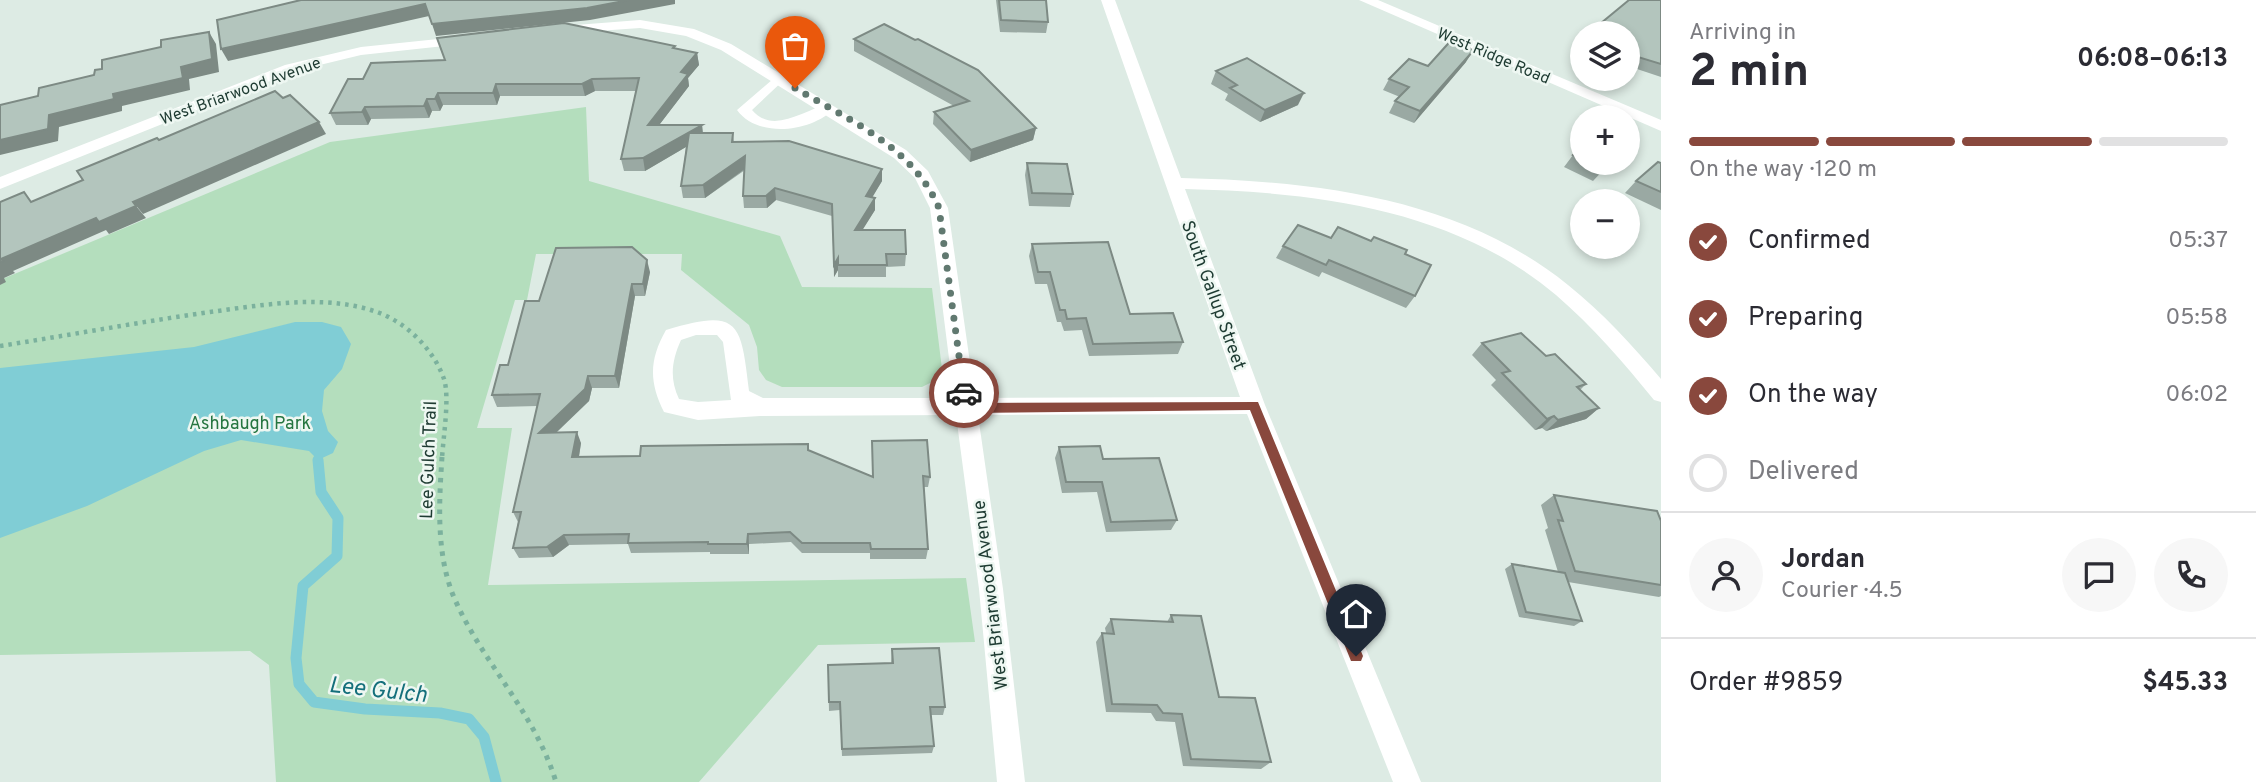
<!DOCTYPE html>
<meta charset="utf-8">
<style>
:root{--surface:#fff;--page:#f7f7f7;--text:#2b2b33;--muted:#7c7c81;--line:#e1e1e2;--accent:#89483d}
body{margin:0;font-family:Overpass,sans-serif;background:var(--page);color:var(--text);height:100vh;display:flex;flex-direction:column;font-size:26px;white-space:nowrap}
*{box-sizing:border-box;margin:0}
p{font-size:23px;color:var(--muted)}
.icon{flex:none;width:38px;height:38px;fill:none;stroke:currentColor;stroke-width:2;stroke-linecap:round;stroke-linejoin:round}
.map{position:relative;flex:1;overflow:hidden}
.panel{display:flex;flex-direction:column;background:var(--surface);width:595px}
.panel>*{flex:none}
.controls{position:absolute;left:1570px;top:21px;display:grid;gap:14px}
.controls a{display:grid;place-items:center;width:70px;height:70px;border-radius:50%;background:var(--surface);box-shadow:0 4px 10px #0003;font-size:35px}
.pin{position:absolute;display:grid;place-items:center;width:60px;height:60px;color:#fff;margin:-72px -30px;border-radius:50% 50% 50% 0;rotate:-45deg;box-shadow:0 0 7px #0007}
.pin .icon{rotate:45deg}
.courier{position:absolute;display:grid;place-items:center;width:70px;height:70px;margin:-35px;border:5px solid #89483d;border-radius:50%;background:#fff;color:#222;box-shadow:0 2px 9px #0007}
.headline em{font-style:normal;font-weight:700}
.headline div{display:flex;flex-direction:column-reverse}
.headline{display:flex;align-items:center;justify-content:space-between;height:119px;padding:0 28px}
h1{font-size:46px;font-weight:700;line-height:52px}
.bar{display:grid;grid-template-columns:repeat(4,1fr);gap:10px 7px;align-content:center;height:84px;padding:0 28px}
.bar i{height:9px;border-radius:5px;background:var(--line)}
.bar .on{background:var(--accent)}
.bar p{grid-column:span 4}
.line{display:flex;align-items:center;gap:18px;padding:0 28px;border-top:2px solid var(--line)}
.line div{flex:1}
.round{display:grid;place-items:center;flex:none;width:74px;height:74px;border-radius:37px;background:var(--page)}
ol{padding:0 28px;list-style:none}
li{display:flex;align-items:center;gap:21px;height:77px}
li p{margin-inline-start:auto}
li .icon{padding:7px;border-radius:50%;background:var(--accent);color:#fff;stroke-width:4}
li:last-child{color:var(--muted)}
li i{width:38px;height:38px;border:4px solid var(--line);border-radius:50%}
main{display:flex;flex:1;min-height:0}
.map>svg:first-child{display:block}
.green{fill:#b4debd}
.water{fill:#80cdd5}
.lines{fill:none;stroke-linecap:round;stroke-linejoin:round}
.stream{stroke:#80cdd5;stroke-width:11}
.path-far1{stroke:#7bb19d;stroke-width:4.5;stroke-dasharray:3.5 5;stroke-linecap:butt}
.path{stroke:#7bb19d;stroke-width:5;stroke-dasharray:4.5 6;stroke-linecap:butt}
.service{fill:#fff;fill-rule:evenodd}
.minor{fill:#fff;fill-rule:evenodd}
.tertiary{fill:#fff;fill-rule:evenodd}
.wall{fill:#9aa9a3}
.shaded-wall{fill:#7d8a84}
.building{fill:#b3c5bd;stroke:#7d8a84;stroke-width:2}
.route{fill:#89483d}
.done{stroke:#617970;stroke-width:7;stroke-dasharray:0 12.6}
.labels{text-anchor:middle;stroke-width:5;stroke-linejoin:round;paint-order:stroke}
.far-street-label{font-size:16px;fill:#1e3b32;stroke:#eef7f2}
.street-label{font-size:18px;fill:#1e3b32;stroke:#eef7f2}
.park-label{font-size:18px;fill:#257540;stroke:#eef7f2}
.near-water-label{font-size:23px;font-style:italic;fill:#146f7b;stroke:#eef7f2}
</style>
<main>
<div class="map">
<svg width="1661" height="782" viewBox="0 0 1661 782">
<rect width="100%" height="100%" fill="#ddebe4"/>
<polygon class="green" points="586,107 589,181 780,236 802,287 932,288 942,369 932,382 922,387 782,387 766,380 759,370 757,347 749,325 681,270 682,254 536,254 527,300 515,300 477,428 512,428 488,585 966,578 975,642 818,645 699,782 276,782 269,665 250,651 0,655 0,280 330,142"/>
<polygon class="water" points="295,322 322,322 341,327 351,344 342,369 324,390 322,411 328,431 338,442 333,453 318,460 309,451 241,440 204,451 87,506 0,538 0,368 194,347"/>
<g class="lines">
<polyline class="stream" points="318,460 321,492 338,518 337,556 303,586 296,658 299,684 314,702 365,709 440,713 469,719 484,737 496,782"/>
<path class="path-far1" d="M0 346C70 335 140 322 210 312 263 305 322 294 374 311 405 321 433 348 444 379 450 398 443 438 442 459"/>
<path class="path" d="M442 457C439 502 436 552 453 595 481 662 534 710 556 782"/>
<path class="service" d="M779 74 786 78 752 110C773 135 804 110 828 104L835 108C812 132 758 139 737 110Z"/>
<g class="minor">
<path d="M1101 0H1115L1181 178C1315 181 1459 197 1568 285 1603 313 1632 345 1661 379V402L1654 400C1623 362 1593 327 1556 295 1453 208 1314 192 1185 189L1265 405 1421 782H1393L1247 414 978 415 1003 589 1025 782H997L979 589 956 415 760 416 698 420 664 412C649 382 649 360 666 330 740 307 741 323 749 391L763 398H954L930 208 915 178 894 158 721 50 686 36 640 28 555 34 548 30 550 27 640 20 694 29 731 44 906 150 928 171 948 208 975 398 1240 397ZM696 335H717L723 342 731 400 698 402 679 399C669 378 672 360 681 340Z"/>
<polygon points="467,36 472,37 472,43 361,55 295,71 0,189 0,177 285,65 361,47"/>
</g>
<polygon class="tertiary" points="1359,0 1378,0 1661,120 1661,131"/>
</g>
<g class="wall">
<polygon points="996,0 1046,0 1048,22 1046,33 1000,32"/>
<polygon points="1661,0 1661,77 1628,66 1628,33"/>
<polygon points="854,39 915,40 1036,128 1033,140 970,162 933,124 934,112 954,106 854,51"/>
<polygon points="1582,39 1582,57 1571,52 1578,42"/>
<polygon points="675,46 675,48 697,53 699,65 688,78 689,86 659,125 702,125 703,133 733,133 734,142 882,169 882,181 872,197 875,210 862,230 906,254 905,266 886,267 886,277 838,277 838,270 834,277 832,216 776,200 767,208 744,208 743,196 745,170 705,198 683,198 681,186 686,147 645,171 624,171 621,159 636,91 595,91 585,96 500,96 497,105 443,105 440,111 432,111 429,118 371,119 368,125 336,125 330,113 363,79 445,60"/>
<polygon points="1466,62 1414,123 1389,113 1395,101 1400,97 1383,90 1389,79 1428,66"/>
<polygon points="1216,71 1298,105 1260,122 1225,100 1228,94 1211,84"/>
<polygon points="1582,147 1582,163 1610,163 1593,181 1564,167 1573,155"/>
<polygon points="1027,163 1073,194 1070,207 1029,206 1025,175"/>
<polygon points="1661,163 1661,210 1625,193 1636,181"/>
<polygon points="1331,238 1405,254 1415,296 1406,308 1322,272 1319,277 1276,258 1283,246"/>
<polygon points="1032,244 1130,314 1183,342 1178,354 1089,356 1082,330 1064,331 1061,322 1057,322 1047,284 1035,284 1029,256"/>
<polygon points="650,272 645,296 635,296 619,388 592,388 589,401 556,433 581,443 579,457 808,451 872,476 872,441 930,477 928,487 924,487 928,549 926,559 870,559 870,553 802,553 791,542 749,544 749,554 710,554 710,552 631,553 628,544 569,545 553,557 519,558 513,548 518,522 513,512 537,406 497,407 492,395 539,301"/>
<polygon points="1482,343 1546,356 1586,384 1580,390 1599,408 1586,419 1546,431 1542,428 1535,430 1491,385 1496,380 1472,355"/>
<polygon points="1059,447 1103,459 1177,520 1171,530 1106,532 1097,492 1062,493 1055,458"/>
<polygon points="1554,495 1661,521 1661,596 1659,597 1568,582 1582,621 1574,626 1519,617 1505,569 1512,564 1558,572 1545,530 1548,528 1541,505"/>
<polygon points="1171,615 1219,697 1271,762 1261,769 1183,766 1175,722 1156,721 1151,713 1106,712 1096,642 1102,633 1106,633 1105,628 1111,619 1167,622"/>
<polygon points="892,649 945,707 943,715 931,715 934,746 932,753 842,756 840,710 829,711 828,665 891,663"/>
</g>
<g class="shaded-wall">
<polygon points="629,0 675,0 675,4 590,20 436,36 432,24"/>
<polygon points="425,4 429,16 228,61 221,49"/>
<polygon points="209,32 216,44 219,72 189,79 190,90 122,106 122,111 59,127 58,141 0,155 0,140 49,115 113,94 181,67"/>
<polygon points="1473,51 1466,62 1414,123 1420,111"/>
<polygon points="697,53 699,65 688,78 689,86 650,137 648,125 681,72"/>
<polygon points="592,79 595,91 585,96 582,84"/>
<polygon points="496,84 500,96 497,105 493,93"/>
<polygon points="438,93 443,105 440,111 435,99"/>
<polygon points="1304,93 1298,105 1260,122 1265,110"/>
<polygon points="427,99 432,111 429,118 424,106"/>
<polygon points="365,107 371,119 368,125 362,112"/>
<polygon points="319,122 326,134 143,214 133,202"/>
<polygon points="702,125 703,137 645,171 643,158"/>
<polygon points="1036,128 1033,140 970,162 971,150"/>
<polygon points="745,156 746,168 705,198 703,185"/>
<polygon points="882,169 882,181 866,208 866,196"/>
<polygon points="775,188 776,200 767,208 766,196"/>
<polygon points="875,198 875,210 855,242 855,230"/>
<polygon points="136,206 146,218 109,234 106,230 13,271 15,273 4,278 6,282 0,285 0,262 1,259 96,218"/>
<polygon points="838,258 838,270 834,277 834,265"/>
<polygon points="647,260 650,272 645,296 643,284"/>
<polygon points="632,284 635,296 619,388 615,376"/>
<polygon points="588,376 592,388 589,401 544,444 539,433"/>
<polygon points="1599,408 1586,419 1546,431 1558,420"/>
<polygon points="1554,416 1542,428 1535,430 1547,419"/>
<polygon points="577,432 581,443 577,468 572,457"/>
<polygon points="748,534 749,544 749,554 747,544"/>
<polygon points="564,535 569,545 553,557 547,547"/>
</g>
<g class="building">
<polygon points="301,0 629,0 587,8 432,24 425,4 221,49 217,20"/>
<polygon points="999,0 1046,0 1048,22 1001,20"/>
<polygon points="1629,0 1661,0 1661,64 1628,54 1628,33 1589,33"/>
<polygon points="564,23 675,46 673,48 697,53 681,72 688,74 648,125 702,125 643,158 621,159 639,78 592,79 582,84 496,84 493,93 438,93 435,99 427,99 424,106 365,107 362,112 330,113 348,79 363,79 371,63 445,60 437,38"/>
<polygon points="884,24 915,40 918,39 978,70 1036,128 971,150 934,112 969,101 854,39"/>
<polygon points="209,32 212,59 181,67 183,78 113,94 114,99 49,115 48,129 0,140 0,105 38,96 39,88 94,75 95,70 102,69 102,60 161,47 161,40"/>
<polygon points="1455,36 1473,51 1420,111 1395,101 1409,87 1389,79 1409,59 1428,66"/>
<polygon points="1247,58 1304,93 1265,110 1230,88 1237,85 1216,71"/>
<polygon points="275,91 283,98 290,95 319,122 133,202 136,206 99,222 96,218 1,259 3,261 0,262 0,202 24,192 31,202 83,180 77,171 157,138 159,140"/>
<polygon points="689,133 733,133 732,142 789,141 882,169 866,196 875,198 855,230 905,230 906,254 886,254 887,265 838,265 838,258 834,265 832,204 775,188 766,196 743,196 745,156 703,185 681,186"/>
<polygon points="1582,147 1582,159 1573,155"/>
<polygon points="1658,162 1661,163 1661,192 1636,181"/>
<polygon points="1027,163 1067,164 1073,194 1032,193"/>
<polygon points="1590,163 1609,163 1603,169"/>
<polygon points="1298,225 1331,238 1338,227 1371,241 1374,237 1407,250 1405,254 1431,265 1415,296 1329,260 1326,265 1283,246"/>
<polygon points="1108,242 1130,314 1173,313 1183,342 1093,344 1086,318 1067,319 1065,310 1060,310 1050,272 1038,272 1032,244"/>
<polygon points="632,247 647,260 643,284 632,284 615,376 588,376 585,389 539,433 577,432 572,457 640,456 641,446 808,444 808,450 873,477 872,441 927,440 930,477 923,476 928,549 871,549 870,543 802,543 790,532 748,534 747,544 708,544 708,542 628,543 629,534 564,535 547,547 513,548 521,512 513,512 540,394 492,395 500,365 508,365 525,301 539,301 556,248"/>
<polygon points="1521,333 1546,356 1555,354 1586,384 1577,387 1599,408 1558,420 1554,416 1547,419 1502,373 1510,371 1482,343"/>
<polygon points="1100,446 1103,459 1159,458 1177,520 1111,522 1102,482 1066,482 1059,447"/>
<polygon points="1554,495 1657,511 1661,521 1661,585 1575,571 1558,520 1563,521"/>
<polygon points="1512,564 1565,573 1582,621 1526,612"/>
<polygon points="1171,615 1201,616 1219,697 1255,698 1271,762 1191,759 1182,714 1163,713 1157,705 1112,704 1102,633 1114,634 1111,619 1173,622"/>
<polygon points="939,648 945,707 930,707 934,746 842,749 840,702 829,702 828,665 893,663 892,649"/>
</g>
<polygon class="route" points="964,389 970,393 971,403 1258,402 1363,656 1361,661 1351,661 1250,410 966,413 960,408 958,393"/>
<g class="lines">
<path class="done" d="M795 88C849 120 913 147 939 208L964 393"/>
</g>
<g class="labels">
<g class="far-street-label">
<text transform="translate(1494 55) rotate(23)" y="6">West Ridge Road</text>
<text transform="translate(240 90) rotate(-20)" y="6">West Briarwood Avenue</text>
</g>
<g class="street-label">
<text transform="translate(1214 295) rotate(70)" y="6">South Gallup Street</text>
<text transform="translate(428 460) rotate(-88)" y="6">Lee Gulch Trail</text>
<text transform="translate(990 595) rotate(-97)" y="6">West Briarwood Avenue</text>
</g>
<g class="park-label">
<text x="250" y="429">Ashbaugh Park</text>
</g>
<g class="near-water-label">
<text transform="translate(378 689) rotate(6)" y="8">Lee Gulch</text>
</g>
</g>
</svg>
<div class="controls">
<a><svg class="icon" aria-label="layers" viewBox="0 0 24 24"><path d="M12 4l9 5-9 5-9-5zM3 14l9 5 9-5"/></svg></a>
<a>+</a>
<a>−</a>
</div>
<div class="pin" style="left:795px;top:88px;background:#ea580c"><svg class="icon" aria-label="bag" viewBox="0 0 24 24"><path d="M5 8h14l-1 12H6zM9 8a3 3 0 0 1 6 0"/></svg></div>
<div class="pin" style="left:1356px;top:656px;background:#1f2937"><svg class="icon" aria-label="home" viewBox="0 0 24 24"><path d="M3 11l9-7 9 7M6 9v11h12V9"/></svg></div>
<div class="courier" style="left:964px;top:393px"><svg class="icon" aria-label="car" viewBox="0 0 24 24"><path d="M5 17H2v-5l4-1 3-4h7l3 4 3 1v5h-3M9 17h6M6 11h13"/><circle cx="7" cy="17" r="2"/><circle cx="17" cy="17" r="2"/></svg></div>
</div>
<section class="panel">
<div class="headline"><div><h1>2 min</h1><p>Arriving in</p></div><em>06:08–06:13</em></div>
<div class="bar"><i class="on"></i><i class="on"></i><i class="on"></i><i></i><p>On the way · 120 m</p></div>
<ol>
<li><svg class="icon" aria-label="check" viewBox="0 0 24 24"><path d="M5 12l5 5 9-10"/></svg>Confirmed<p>05:37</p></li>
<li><svg class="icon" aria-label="check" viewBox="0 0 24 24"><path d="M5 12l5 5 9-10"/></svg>Preparing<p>05:58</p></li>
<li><svg class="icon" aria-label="check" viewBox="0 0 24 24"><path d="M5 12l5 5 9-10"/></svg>On the way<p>06:02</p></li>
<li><i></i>Delivered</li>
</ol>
<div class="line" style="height:126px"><a class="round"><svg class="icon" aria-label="person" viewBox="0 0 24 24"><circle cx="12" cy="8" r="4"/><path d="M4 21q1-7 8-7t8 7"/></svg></a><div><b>Jordan</b><p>Courier · 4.5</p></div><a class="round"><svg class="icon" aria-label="chat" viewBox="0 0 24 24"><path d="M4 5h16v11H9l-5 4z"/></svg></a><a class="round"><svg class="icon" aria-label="phone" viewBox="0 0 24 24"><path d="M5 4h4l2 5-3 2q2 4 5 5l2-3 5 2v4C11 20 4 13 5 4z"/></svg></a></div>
<div class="line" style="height:91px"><div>Order #9859</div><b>$45.33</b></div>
</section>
</main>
